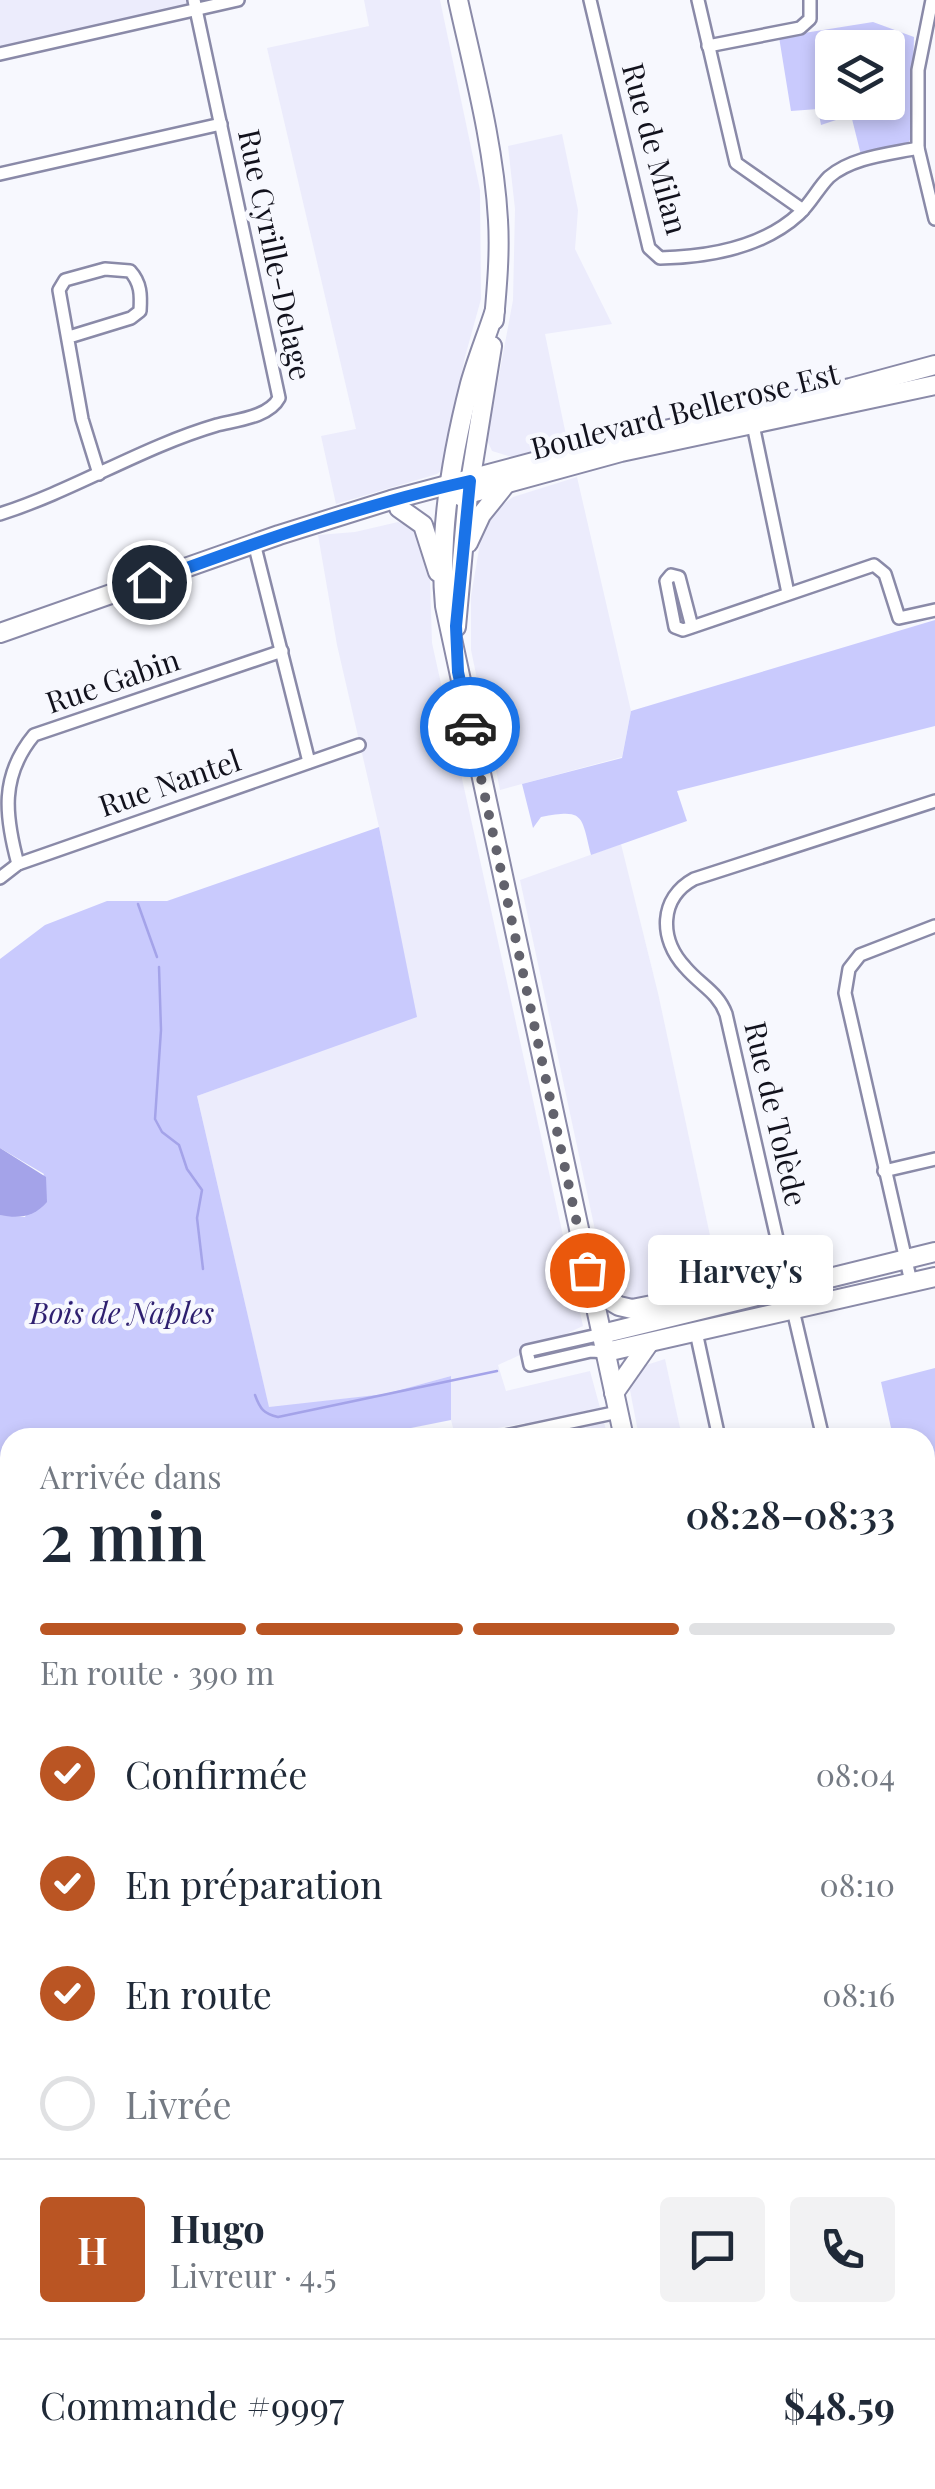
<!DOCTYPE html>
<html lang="fr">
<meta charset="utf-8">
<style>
:root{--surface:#fff;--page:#f2f2f3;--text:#1f2937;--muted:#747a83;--line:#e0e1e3;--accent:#ba5523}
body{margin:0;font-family:"Playfair Display",serif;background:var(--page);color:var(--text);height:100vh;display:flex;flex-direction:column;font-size:38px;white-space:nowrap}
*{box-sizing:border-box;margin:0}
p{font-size:32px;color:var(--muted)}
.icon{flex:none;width:55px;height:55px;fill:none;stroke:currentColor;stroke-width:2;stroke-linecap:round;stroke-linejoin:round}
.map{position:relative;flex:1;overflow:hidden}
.side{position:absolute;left:0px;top:1428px;width:935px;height:1062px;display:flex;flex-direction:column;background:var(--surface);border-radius:30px 30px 0 0;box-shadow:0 5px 15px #0003}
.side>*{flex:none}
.buttons{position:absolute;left:815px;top:30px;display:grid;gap:20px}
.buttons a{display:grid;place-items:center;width:90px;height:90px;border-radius:10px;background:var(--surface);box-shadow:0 5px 15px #0003;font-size:50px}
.pin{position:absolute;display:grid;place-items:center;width:85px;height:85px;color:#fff;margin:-42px;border:5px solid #fff;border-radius:50%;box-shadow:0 2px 10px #0007}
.courier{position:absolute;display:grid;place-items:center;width:100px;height:100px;margin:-50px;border:8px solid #1a73e8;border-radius:50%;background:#fff;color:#222;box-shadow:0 2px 12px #0007}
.bubble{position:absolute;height:70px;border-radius:10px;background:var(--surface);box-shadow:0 5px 15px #0003;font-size:32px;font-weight:600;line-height:70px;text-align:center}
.headline em{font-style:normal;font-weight:600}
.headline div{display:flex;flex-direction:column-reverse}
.headline{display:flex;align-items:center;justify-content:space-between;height:170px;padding:0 40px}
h1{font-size:65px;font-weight:600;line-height:75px}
.bar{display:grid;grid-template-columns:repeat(4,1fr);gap:15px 10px;align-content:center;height:120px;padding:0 40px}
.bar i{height:12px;border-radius:8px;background:var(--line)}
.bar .current{background:var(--accent)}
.bar p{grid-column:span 4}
.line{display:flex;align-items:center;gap:25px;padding:0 40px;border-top:2px solid var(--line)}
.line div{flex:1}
.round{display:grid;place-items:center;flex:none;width:105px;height:105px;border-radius:10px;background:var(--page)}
ol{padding:0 40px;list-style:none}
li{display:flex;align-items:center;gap:30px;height:110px}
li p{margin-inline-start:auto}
li .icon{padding:10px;border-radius:50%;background:var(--accent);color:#fff;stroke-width:4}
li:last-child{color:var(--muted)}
li i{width:55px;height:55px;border:5px solid var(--line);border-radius:50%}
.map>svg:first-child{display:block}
.built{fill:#ececfc}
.green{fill:#c9cafd;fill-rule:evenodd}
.water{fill:#a4a3e9}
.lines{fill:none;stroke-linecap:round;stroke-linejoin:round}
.stream{stroke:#a4a3e9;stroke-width:2.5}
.street-casing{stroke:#8a8aa8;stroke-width:16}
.secondary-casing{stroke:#8a8aa8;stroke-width:22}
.street{stroke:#fff;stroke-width:11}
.secondary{stroke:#fff;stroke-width:18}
.done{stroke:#62626c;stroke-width:10;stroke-dasharray:0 18}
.route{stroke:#1a73e8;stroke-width:12}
.labels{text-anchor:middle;stroke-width:9;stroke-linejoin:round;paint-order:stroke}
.street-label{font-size:30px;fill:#12121d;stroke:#f7f8fe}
.park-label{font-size:30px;font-style:italic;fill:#2e1f6f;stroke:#f7f8fe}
</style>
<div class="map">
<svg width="935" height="2489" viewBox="0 0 935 2489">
<rect width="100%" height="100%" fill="#f7f8fe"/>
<g class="built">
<polygon points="0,0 194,0 196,9 0,54"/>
<polygon points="364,0 440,0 480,190 481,299 465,357 442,470 437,474 336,504 321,436 356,429 267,48 369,26"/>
<polygon points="562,134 578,210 575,249 612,324 545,334 567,440 512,457 492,451 487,440 513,300 515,209 508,146"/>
<polygon points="577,477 631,711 622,757 500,790 471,650 471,596 483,526 494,511 513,497"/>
<polygon points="398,522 414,527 430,579 432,643 583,1326 498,1365 506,1391 590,1371 608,1437 532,1437 525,1423 455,1436 451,1420 451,1376 385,1394 269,1408 197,1096 416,1016 379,827 337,645 318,535 355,532"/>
<polygon points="621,844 658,993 720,1282 627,1301 615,1296 607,1286 520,880"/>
<polygon points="665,1359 682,1437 639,1437 629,1385 640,1367"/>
<polygon points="110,2480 262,2480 264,2489 113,2489"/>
</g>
<g class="green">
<path d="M873 22 914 37 911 139 906 145 861 155 851 115 821 125 818 109 791 111 779 37ZM832 48H888V102H832Z"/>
<path d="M935 620V726L677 791 687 821 591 855C581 814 584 809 541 817L533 828 522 784 622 758 631 711Z"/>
<polygon points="379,827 417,1017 197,1096 269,1407 385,1394 451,1376 451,1420 391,1432 391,1438 10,1438 10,1996 0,1998 0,1215 25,1217 44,1174 0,1148 0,959 45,925 107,901 167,901"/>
<polygon points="935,1368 935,1623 925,1579 925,1438 893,1437 881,1382"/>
</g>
<path class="water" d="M0 1148 46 1177 47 1202C34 1217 19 1219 0 1215Z"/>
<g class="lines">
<g class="stream">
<polyline points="138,904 157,957"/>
<polyline points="159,967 161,1030 155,1119 162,1132 179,1145 187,1169 202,1190 197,1218 203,1269"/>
<path d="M255 1395C260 1409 264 1414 278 1417L497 1371"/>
<polyline points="0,1654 10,1652"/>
</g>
<g class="street-casing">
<g id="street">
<path d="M590 0 649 248 660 258C709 257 763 247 799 214 811 203 818 188 829 177 852 157 890 154 918 148"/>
<polyline points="698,0 736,163 803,210"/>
<polyline points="932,0 918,70 918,148 935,219"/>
<polyline points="708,46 800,28 810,19 810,0"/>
<polyline points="0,54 238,0"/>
<polyline points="0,174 221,124"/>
<path d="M69 337 131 318 140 311C141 295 141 283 130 271L105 269 65 280 59 290 82 419 99 474"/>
<polyline points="752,420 788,593"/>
<path d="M0 514C75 490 142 447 217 425 237 420 269 417 279 398L194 0"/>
<polyline points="254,543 309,762"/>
<polyline points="692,627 679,577 671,575 666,581 675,627 683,630 692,627 874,565 885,574 899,618 935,610"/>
<path d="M18 864C5 816 0 776 34 735L282 651"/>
<polyline points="0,878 18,864 359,745"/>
<polyline points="884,1171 935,1159"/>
<polyline points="911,1282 845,993 849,969 860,955 935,926"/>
<path d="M788 1287 726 1014C718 992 700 985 685 967 659 939 659 898 694 879L935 801"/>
<polyline points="793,1310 823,1438"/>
<polyline points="696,1332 719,1438"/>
<polyline points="602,1334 527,1351 530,1365 591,1351 606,1352"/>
<polyline points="496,1438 618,1412"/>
<polyline points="0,2013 10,2011"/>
<polyline points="925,2424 935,2469"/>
<polyline points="110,2480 113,2489"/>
<polyline points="262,2480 264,2489"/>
<polyline points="383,2480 385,2489"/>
<polyline points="563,2480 565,2489"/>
<polyline points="710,2480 712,2489"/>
<polyline points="509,2489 532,2480"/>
</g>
</g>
<g class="secondary-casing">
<g id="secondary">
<path d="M458 0C474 72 494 146 498 220 500 253 497 286 494 320"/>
<path d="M495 310C487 335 477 359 470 384 452 454 438 534 445 606L624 1438"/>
<polyline points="460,496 621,452 935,385"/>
<polyline points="399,508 423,525 438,572"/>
<polyline points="468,543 481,515 505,485"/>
<polyline points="456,627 468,495 492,346"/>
<polyline points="0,633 279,535 391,500 586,448 850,388 935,365"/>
<polyline points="592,1290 619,1306 632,1309 717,1292 750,1291"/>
<polyline points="602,1334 935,1252"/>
<polyline points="606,1352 935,1277"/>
<polyline points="614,1393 649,1343"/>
<polyline points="925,1964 935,1958"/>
<polyline points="0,2436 10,2430"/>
<polyline points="862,2480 864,2489"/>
</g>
</g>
<use href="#street" class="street"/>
<use href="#secondary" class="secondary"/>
</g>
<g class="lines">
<polyline class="done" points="470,727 587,1270"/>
<path class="route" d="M149 582C254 543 361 505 470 481L456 626 458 672 470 727"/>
</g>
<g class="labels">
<g class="street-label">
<text transform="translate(654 149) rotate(75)" y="10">Rue de Milan</text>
<text transform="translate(274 255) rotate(78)" y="10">Rue Cyrille-Delage</text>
<text transform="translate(685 412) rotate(-14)" y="10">Boulevard Bellerose Est</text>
<text transform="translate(113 682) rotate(-19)" y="10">Rue Gabin</text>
<text transform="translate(170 784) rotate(-19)" y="10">Rue Nantel</text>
<text transform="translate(775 1114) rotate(77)" y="10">Rue de Tolède</text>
</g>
<g class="park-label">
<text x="122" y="1324">Bois de Naples</text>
</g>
</g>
</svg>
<div class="buttons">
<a><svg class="icon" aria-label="layers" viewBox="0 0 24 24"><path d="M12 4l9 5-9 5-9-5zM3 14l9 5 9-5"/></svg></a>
</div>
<div class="pin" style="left:587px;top:1270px;background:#ea580c"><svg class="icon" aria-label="bag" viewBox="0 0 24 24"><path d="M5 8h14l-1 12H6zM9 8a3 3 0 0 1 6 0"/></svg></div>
<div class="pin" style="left:149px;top:582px;background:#1f2937"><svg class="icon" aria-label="home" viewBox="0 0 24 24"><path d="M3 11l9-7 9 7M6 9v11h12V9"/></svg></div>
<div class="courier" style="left:470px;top:727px"><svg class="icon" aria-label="car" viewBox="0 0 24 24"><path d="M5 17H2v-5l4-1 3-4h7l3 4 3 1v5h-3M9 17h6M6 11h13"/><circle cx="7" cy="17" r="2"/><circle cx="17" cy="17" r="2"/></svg></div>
<div class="bubble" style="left:648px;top:1235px;width:185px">Harvey's</div>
<section class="side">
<div class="headline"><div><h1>2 min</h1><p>Arrivée dans</p></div><em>08:28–08:33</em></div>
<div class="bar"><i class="current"></i><i class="current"></i><i class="current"></i><i></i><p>En route · 390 m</p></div>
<ol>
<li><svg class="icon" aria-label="check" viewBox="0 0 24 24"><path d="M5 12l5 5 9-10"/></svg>Confirmée<p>08:04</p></li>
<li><svg class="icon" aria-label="check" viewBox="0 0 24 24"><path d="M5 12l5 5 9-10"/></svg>En préparation<p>08:10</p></li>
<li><svg class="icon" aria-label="check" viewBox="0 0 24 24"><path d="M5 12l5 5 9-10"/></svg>En route<p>08:16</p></li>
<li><i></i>Livrée</li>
</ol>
<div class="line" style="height:180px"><b class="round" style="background:var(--accent);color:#fff">H</b><div><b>Hugo</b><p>Livreur · 4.5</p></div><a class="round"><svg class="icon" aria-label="chat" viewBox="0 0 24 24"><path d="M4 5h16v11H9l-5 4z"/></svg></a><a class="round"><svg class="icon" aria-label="phone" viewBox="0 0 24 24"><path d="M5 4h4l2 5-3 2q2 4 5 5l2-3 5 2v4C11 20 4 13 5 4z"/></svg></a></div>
<div class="line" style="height:130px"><div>Commande #9997</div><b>$48.59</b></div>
</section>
</div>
